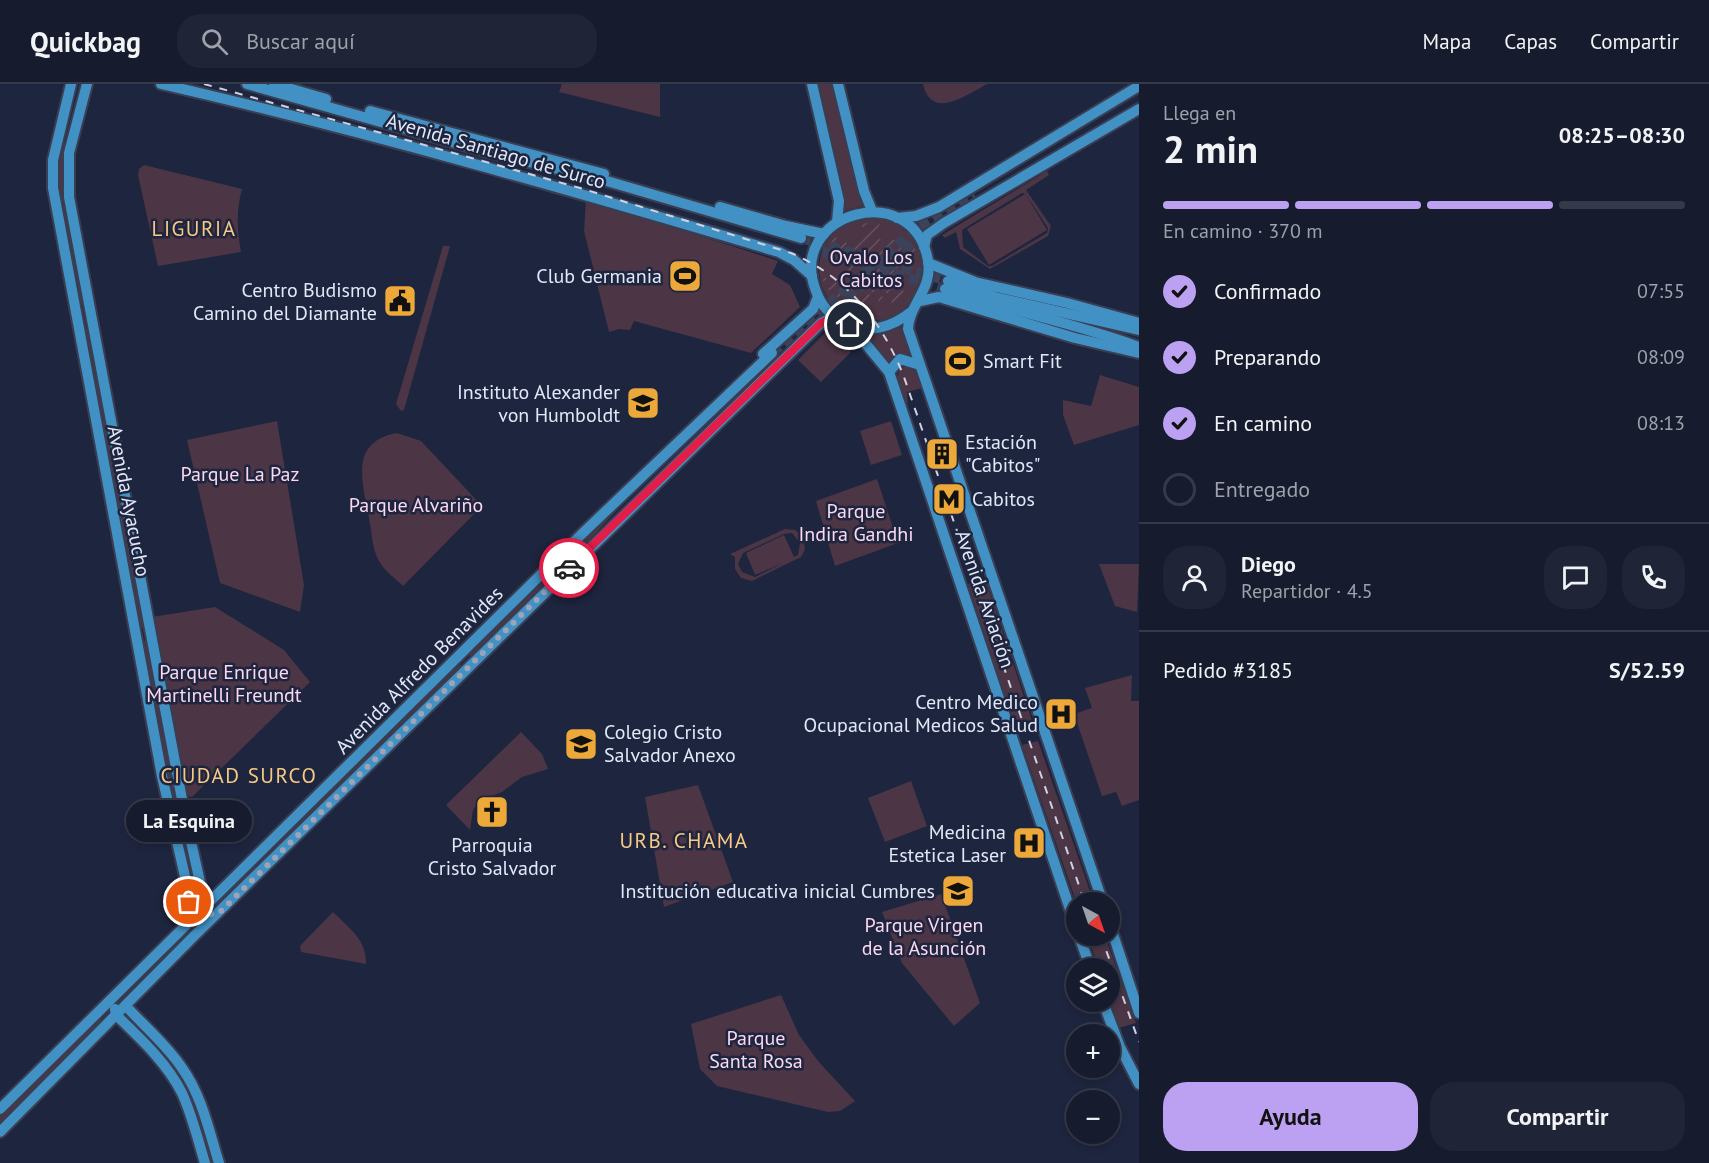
<!DOCTYPE html>
<html lang="es">
<meta charset="utf-8">
<style>
:root{--surface:#161c2e;--page:#1f2536;--text:#f1f3f6;--muted:#9ea1aa;--line:#353a4a;--accent:#bca0f2}
body{margin:0;font-family:"PT Sans",sans-serif;background:var(--page);color:var(--text);height:100vh;display:flex;flex-direction:column;font-size:22px;white-space:nowrap}
*{box-sizing:border-box;margin:0}
p{font-size:20px;color:var(--muted)}
.icon{flex:none;width:33px;height:33px;fill:none;stroke:currentColor;stroke-width:2;stroke-linecap:round;stroke-linejoin:round}
.map{position:relative;flex:1;overflow:hidden}
.details{display:flex;flex-direction:column;background:var(--surface);width:570px}
.details>*{flex:none}
.needle{width:39px;rotate:140deg}
.fabs{position:absolute;left:1066px;top:808px;display:grid;gap:12px}
.fabs a{display:grid;place-items:center;width:54px;height:54px;border-radius:50%;background:var(--surface);box-shadow:0 3px 9px #0003,0 0 0 2px var(--line);font-size:30px}
.pin{position:absolute;display:grid;place-items:center;width:51px;height:51px;color:#fff;margin:-26px;border:3px solid #fff;border-radius:50%;box-shadow:0 2px 6px #0007}
.courier{position:absolute;display:grid;place-items:center;width:60px;height:60px;margin:-30px;border:4px solid #e11d48;border-radius:50%;background:#fff;color:#222;box-shadow:0 2px 8px #0007}
.bubble{position:absolute;height:42px;border-radius:21px;background:var(--surface);box-shadow:0 3px 9px #0003,0 0 0 2px var(--line);font-size:20px;font-weight:600;line-height:42px;text-align:center}
.overview em{font-style:normal;font-weight:600}
.overview div{display:flex;flex-direction:column-reverse}
.overview{display:flex;align-items:center;justify-content:space-between;height:102px;padding:0 24px}
h1{font-size:39px;font-weight:600;line-height:45px}
.bar{display:grid;grid-template-columns:repeat(4,1fr);gap:9px 6px;align-content:center;height:72px;padding:0 24px}
.bar i{height:8px;border-radius:4px;background:var(--line)}
.bar .active{background:var(--accent)}
.bar p{grid-column:span 4}
.line{display:flex;align-items:center;gap:15px;padding:0 24px;border-top:2px solid var(--line)}
.line div{flex:1}
.round{display:grid;place-items:center;flex:none;width:63px;height:63px;border-radius:24px;background:var(--page)}
ol{padding:0 24px;list-style:none}
li{display:flex;align-items:center;gap:18px;height:66px}
li p{margin-inline-start:auto}
li .icon{padding:6px;border-radius:50%;background:var(--accent);color:#111;stroke-width:4}
li:last-child{color:var(--muted)}
li i{width:33px;height:33px;border:3px solid var(--line);border-radius:50%}
.cta{display:flex;gap:12px;margin-top:auto;padding:12px 24px}
.cta a{flex:1;height:69px;border-radius:24px;background:var(--accent);color:#111;font-size:24px;font-weight:600;line-height:69px;text-align:center}
.cta a+a{background:var(--page);color:var(--text)}
header{display:flex;align-items:center;gap:36px;box-sizing:border-box;height:84px;padding:0 30px;background:var(--surface);border-bottom:2px solid var(--line)}
header strong{font-size:28px}
nav{display:flex;gap:33px;margin-inline-start:auto;font-size:21px}
.search{width:420px;height:54px;background:var(--page);display:flex;align-items:center;gap:15px;box-sizing:border-box;padding:0 21px;border-radius:24px;color:var(--muted);font-size:22px}
main{display:flex;flex:1;min-height:0}
.map>svg:first-child{display:block}
.green{fill:#4c3545;fill-rule:evenodd}
.garden{fill:url(#garden-furrows)}
.lines{fill:none;stroke-linecap:round;stroke-linejoin:round}
.major-tunnel{stroke:#3b425a;stroke-width:10;stroke-dasharray:10 5;stroke-linecap:butt}
.major-casing{stroke:#393e53;stroke-width:14}
.major{stroke:#4291c4;stroke-width:10}
.rail{stroke:#cdd3e5;stroke-width:2;stroke-dasharray:8 8;stroke-linecap:butt}
.done{stroke:#9da4b8;stroke-width:6;stroke-dasharray:0 10.8}
.route{stroke:#e11d48;stroke-width:8}
.labels{text-anchor:middle;stroke-width:5;stroke-linejoin:round;paint-order:stroke}
.street-label{font-size:20px;fill:#e2e8f9;stroke:#1e253e}
.park-label{font-size:20px;fill:#fcd8f1;stroke:#1e253e}
.poi-label{font-size:20px;fill:#e2e8f9;stroke:#1e253e;text-anchor:end}
.neighbourhood-label{font-size:21px;letter-spacing:1.5px;fill:#f8c885;stroke:#1e253e}
</style>
<header>
<strong>Quickbag</strong>
<div class="search"><svg class="icon" aria-label="search" viewBox="0 0 24 24"><circle cx="10" cy="10" r="6"/><path d="M15 15l6 6"/></svg>Buscar aquí</div>
<nav><a>Mapa</a><a>Capas</a><a>Compartir</a></nav>
</header>
<main>
<div class="map">
<svg width="1139" height="1079" viewBox="0 0 1139 1079">
<defs>
<pattern id="garden-furrows" width="10" height="10" patternUnits="userSpaceOnUse" patternTransform="scale(1.5)"><rect width="10" height="10" fill="#4c3545"/><path d="M-1 1l2-2M0 10L10 0M9 11l2-2" fill="none" stroke="#665261"/></pattern>
</defs>
<rect width="100%" height="100%" fill="#1e253e"/>
<g class="green">
<polygon points="562,0 660,0 660,33 559,8"/>
<polygon points="816,0 834,0 866,121 843,127"/>
<path d="M923 0H987C967 11 931 37 923 0Z"/>
<path d="M60 58 65 59V100L86 218 80 221C69 168 50 112 60 58Z"/>
<path d="M144 81 242 105C236 127 237 145 241 168L158 182 138 91 139 85Z"/>
<path d="M1047 87 1049 91 1026 106 1051 142 1048 152 990 185 960 165 956 148 945 154 942 151ZM1022 109 1025 110 967 145 989 181 1047 146 1025 109 1048 144 1047 149 992 182H988L963 163 962 146Z"/>
<polygon points="586,115 778,177 772,190 790,201 800,223 751,269 634,237 630,246 619,245 609,248 584,147"/>
<circle cx="871" cy="185" r="52"/>
<polygon points="443,162 450,162 404,326 401,327 396,320"/>
<polygon points="902,243 909,270 894,272 889,279 863,250 876,251"/>
<polygon points="91,244 148,543 140,545 83,246"/>
<polygon points="828,246 851,268 821,298 798,276"/>
<polygon points="909,281 915,284 923,304 907,308 908,328 905,330 897,301 899,285"/>
<polygon points="1100,291 1139,303 1139,341 1074,361 1063,331 1063,316 1091,322"/>
<polygon points="277,337 304,501 300,528 220,499 187,356"/>
<polygon points="891,337 902,371 871,381 860,347"/>
<path d="M397 349 421 357 482 422 403 502C395 494 383 486 378 475 372 464 372 447 369 435 363 399 348 358 397 349Z"/>
<polygon points="877,395 898,459 835,482 816,417"/>
<polygon points="625,417 558,491 472,573 467,570"/>
<path d="M785 445 795 446 803 452 805 466 801 473 752 497 741 494 735 485V473L730 470ZM792 449 800 459 798 471 794 473 784 451 746 469 755 491 783 479 755 493 742 488 738 480 743 469 784 450Z"/>
<polygon points="1099,480 1139,480 1137,528 1115,522"/>
<polygon points="985,494 1034,643 1017,649 968,500"/>
<polygon points="215,523 284,566 310,598 192,713 184,711 152,533"/>
<polygon points="154,555 205,821 194,832 137,558"/>
<polygon points="456,577 462,582 280,762 275,759"/>
<polygon points="1132,591 1131,617 1139,617 1139,716 1122,722 1116,708 1102,712 1074,630 1092,624 1085,604"/>
<polygon points="521,648 542,670 548,685 522,693 502,708 479,717 473,726 470,746 446,721"/>
<polygon points="1038,657 1094,819 1077,820 1022,661"/>
<polygon points="911,697 927,742 885,758 868,714"/>
<polygon points="698,701 733,798 664,823 645,713"/>
<polygon points="941,810 980,919 954,942 902,879 882,828"/>
<path d="M333 828C349 844 367 856 366 880L301 868 300 862Z"/>
<polygon points="1088,852 1105,852 1136,939 1119,944 1110,916 1110,885 1099,885"/>
<polygon points="781,911 799,951 818,977 855,1017 840,1027 828,1028 717,1002 700,985 691,940"/>
<polygon points="98,932 103,938 0,1039 0,1029"/>
</g>
<g class="garden">
<path d="M880 136 878 154 887 158 892 155 901 161 913 160 919 174 903 181 897 188 898 201 910 214 896 227C884 203 880 192 850 192L836 179 825 174 834 153 847 159 862 158 864 151 862 140Z"/>
<path d="M825 194H834L847 221 854 226C865 220 861 212 863 203L879 206 884 216 880 230 870 234 877 225 879 214 875 209 869 207 870 214 858 229 844 227 833 205 825 207 823 195Z"/>
</g>
<g class="lines">
<g class="major-tunnel">
<polyline points="801,154 948,197"/>
<polyline points="808,164 945,205"/>
<polyline points="824,234 924,149"/>
<polyline points="772,269 917,144 974,110"/>
</g>
<g class="major-casing">
<g id="major">
<polyline points="71,0 53,76 53,104 162,692 194,832"/>
<polyline points="87,0 69,69 69,113 184,726 205,821 203,827"/>
<path d="M161 0C369 48 574 107 779 168L794 176 812 192"/>
<polyline points="247,0 487,68 600,95 801,154"/>
<polyline points="274,0 326,15"/>
<polyline points="812,0 839,117 837,138"/>
<polyline points="838,0 864,107 872,127"/>
<polyline points="370,27 604,90"/>
<polyline points="720,123 786,142 824,150"/>
<polyline points="897,134 916,132 939,123 1139,2"/>
<polyline points="924,163 927,151 944,139 1139,25"/>
<polyline points="928,179 975,198 1067,219 1139,239"/>
<polyline points="948,197 995,213 1139,246"/>
<path d="M945 205C1009 227 1076 239 1139 263"/>
<polyline points="920,217 939,213 1075,254 1139,269"/>
<path d="M911 228C892 243 869 250 846 240 832 233 821 222 816 207 785 129 914 92 928 177 933 205 909 220 908 245L1103 819"/>
<polyline points="851,242 889,288 1077,846"/>
<polyline points="763,270 813,225 818,213"/>
<polyline points="889,288 900,275 920,281"/>
<polyline points="1110,841 1139,929"/>
<polyline points="1079,852 1091,885"/>
<polyline points="1103,918 1120,963 1139,1000"/>
<path d="M126 922C144 942 167 961 182 984 202 1012 209 1047 219 1079"/>
<path d="M115 925 116 931C140 954 167 979 182 1009 192 1031 198 1056 205 1079"/>
<polyline points="0,1025 587,445 772,269"/>
<polyline points="0,1048 195,851 821,239 829,235 837,235"/>
</g>
</g>
<use href="#major" class="major"/>
<g class="rail">
<path d="M204 0 580 104 791 169C847 193 882 237 904 293L1085 819"/>
<polyline points="1101,852 1139,958"/>
</g>
</g>
<g class="lines">
<polyline class="done" points="189,818 194,832 219,829 569,484"/>
<polyline class="route" points="569,484 821,239 833,234 850,241"/>
</g>
<defs>
<g id="stadium-square" transform="scale(1.725)"><rect x="-9" y="-9" width="18" height="18" rx="4" fill="#eca93a" stroke="#1e253e"/><path d="M0-5a6.5 5 0 1 0 0 10a6.5 5 0 1 0 0-10ZM-3.5-1.8h7v3.6h-7Z" fill="#111"/></g>
<g id="civic-square" transform="scale(1.725)"><rect x="-9" y="-9" width="18" height="18" rx="4" fill="#eca93a" stroke="#1e253e"/><path d="M-.6-6.5H3V-4.5H.6V-3L4-1V1h2V6H-6V1h2V-1L-.6-3ZM-1.2 2.5V6h2.4V2.5Z" fill="#111"/></g>
<g id="university-square" transform="scale(1.725)"><rect x="-9" y="-9" width="18" height="18" rx="4" fill="#eca93a" stroke="#1e253e"/><path d="M0-5L7-2L0 1L-7-2ZM-4 1L0 2.5L4 1V4Q0 6-4 4Z" fill="#111"/></g>
<g id="building-square" transform="scale(1.725)"><rect x="-9" y="-9" width="18" height="18" rx="4" fill="#eca93a" stroke="#1e253e"/><path d="M-4-6H4V6H1V3H-1V6H-4ZM-2.5-4.3h1.7v1.8h-1.7ZM.8-4.3h1.7v1.8H.8ZM-2.5-1h1.7V.8h-1.7ZM.8-1h1.7V.8H.8Z" fill="#111"/></g>
<g id="metro-square" transform="scale(1.725)"><rect x="-9" y="-9" width="18" height="18" rx="4" fill="#eca93a" stroke="#1e253e"/><path d="M-5.5 5V-5H-3L0 0L3-5H5.5V5H3V-.5L0 4L-3-.5V5Z" fill="#111"/></g>
<g id="hospital-square" transform="scale(1.725)"><rect x="-9" y="-9" width="18" height="18" rx="4" fill="#eca93a" stroke="#1e253e"/><path d="M-5-5h3v3.5h4V-5h3V5h-3V1.5h-4V5h-3Z" fill="#111"/></g>
<g id="school-square" transform="scale(1.725)"><rect x="-9" y="-9" width="18" height="18" rx="4" fill="#eca93a" stroke="#1e253e"/><path d="M0-5L7-2L0 1L-7-2ZM-4 1L0 2.5L4 1V4Q0 6-4 4Z" fill="#111"/></g>
<g id="church-square" transform="scale(1.725)"><rect x="-9" y="-9" width="18" height="18" rx="4" fill="#eca93a" stroke="#1e253e"/><path d="M-1.2-6h2.4v3.5h3.3v2.4h-3.3V6h-2.4V-.1h-3.3v-2.4h3.3Z" fill="#111"/></g>
</defs>
<g fill-rule="evenodd">
<use href="#stadium-square" x="685" y="192"/>
<use href="#civic-square" x="400" y="217"/>
<use href="#stadium-square" x="960" y="277"/>
<use href="#university-square" x="643" y="319"/>
<use href="#building-square" x="942" y="370"/>
<use href="#metro-square" x="949" y="415"/>
<use href="#hospital-square" x="1061" y="630"/>
<use href="#school-square" x="581" y="660"/>
<use href="#church-square" x="492" y="728"/>
<use href="#hospital-square" x="1029" y="759"/>
<use href="#school-square" x="958" y="807"/>
</g>
<g class="labels">
<g class="street-label">
<text transform="translate(496 67) rotate(16)" y="7">Avenida Santiago de Surco</text>
<text transform="translate(129 417) rotate(79)" y="7">Avenida Ayacucho</text>
<text transform="translate(985 515) rotate(71)" y="7">Avenida Aviación</text>
<text transform="translate(419 586) rotate(-45)" y="7">Avenida Alfredo Benavides</text>
</g>
<g class="park-label">
<text x="871" y="180">Ovalo Los<tspan x="871" dy="23">Cabitos</tspan></text>
<text x="240" y="397">Parque La Paz</text>
<text x="416" y="428">Parque Alvariño</text>
<text x="856" y="434">Parque<tspan x="856" dy="23">Indira Gandhi</tspan></text>
<text x="224" y="595">Parque Enrique<tspan x="224" dy="23">Martinelli Freundt</tspan></text>
<text x="924" y="848">Parque Virgen<tspan x="924" dy="23">de la Asunción</tspan></text>
<text x="756" y="961">Parque<tspan x="756" dy="23">Santa Rosa</tspan></text>
</g>
<g class="poi-label">
<text x="662" y="199">Club Germania</text>
<text x="377" y="213">Centro Budismo<tspan x="377" dy="23">Camino del Diamante</tspan></text>
<text x="983" y="284" text-anchor="start">Smart Fit</text>
<text x="620" y="315">Instituto Alexander<tspan x="620" dy="23">von Humboldt</tspan></text>
<text x="965" y="365" text-anchor="start">Estación<tspan x="965" dy="23">"Cabitos"</tspan></text>
<text x="972" y="422" text-anchor="start">Cabitos</text>
<text x="1038" y="625">Centro Medico<tspan x="1038" dy="23">Ocupacional Medicos Salud</tspan></text>
<text x="604" y="655" text-anchor="start">Colegio Cristo<tspan x="604" dy="23">Salvador Anexo</tspan></text>
<text x="1006" y="755">Medicina<tspan x="1006" dy="23">Estetica Laser</tspan></text>
<text x="492" y="768" text-anchor="middle">Parroquia<tspan x="492" dy="23">Cristo Salvador</tspan></text>
<text x="935" y="814">Institución educativa inicial Cumbres</text>
</g>
<g class="neighbourhood-label">
<text x="194" y="152">LIGURIA</text>
<text x="239" y="699">CIUDAD SURCO</text>
<text x="684" y="764">URB. CHAMA</text>
</g>
</g>
</svg>
<div class="fabs">
<a><svg class="needle" viewBox="-14 -14 28 28"><path d="M0-13l5 13h-10z" fill="#e53935"/><path d="M0 13l5-13h-10z" fill="#9ea1aa"/></svg></a>
<a><svg class="icon" aria-label="layers" viewBox="0 0 24 24"><path d="M12 4l9 5-9 5-9-5zM3 14l9 5 9-5"/></svg></a>
<a>+</a>
<a>−</a>
</div>
<div class="pin" style="left:189px;top:818px;background:#ea580c"><svg class="icon" aria-label="bag" viewBox="0 0 24 24"><path d="M5 8h14l-1 12H6zM9 8a3 3 0 0 1 6 0"/></svg></div>
<div class="pin" style="left:850px;top:241px;background:#1f2937"><svg class="icon" aria-label="home" viewBox="0 0 24 24"><path d="M3 11l9-7 9 7M6 9v11h12V9"/></svg></div>
<div class="courier" style="left:569px;top:484px"><svg class="icon" aria-label="car" viewBox="0 0 24 24"><path d="M5 17H2v-5l4-1 3-4h7l3 4 3 1v5h-3M9 17h6M6 11h13"/><circle cx="7" cy="17" r="2"/><circle cx="17" cy="17" r="2"/></svg></div>
<div class="bubble" style="left:126px;top:716px;width:126px">La Esquina</div>
</div>
<section class="details">
<div class="overview"><div><h1>2 min</h1><p>Llega en</p></div><em>08:25–08:30</em></div>
<div class="bar"><i class="active"></i><i class="active"></i><i class="active"></i><i></i><p>En camino · 370 m</p></div>
<ol>
<li><svg class="icon" aria-label="check" viewBox="0 0 24 24"><path d="M5 12l5 5 9-10"/></svg>Confirmado<p>07:55</p></li>
<li><svg class="icon" aria-label="check" viewBox="0 0 24 24"><path d="M5 12l5 5 9-10"/></svg>Preparando<p>08:09</p></li>
<li><svg class="icon" aria-label="check" viewBox="0 0 24 24"><path d="M5 12l5 5 9-10"/></svg>En camino<p>08:13</p></li>
<li><i></i>Entregado</li>
</ol>
<div class="line" style="height:108px"><a class="round"><svg class="icon" aria-label="person" viewBox="0 0 24 24"><circle cx="12" cy="8" r="4"/><path d="M4 21q1-7 8-7t8 7"/></svg></a><div><b>Diego</b><p>Repartidor · 4.5</p></div><a class="round"><svg class="icon" aria-label="chat" viewBox="0 0 24 24"><path d="M4 5h16v11H9l-5 4z"/></svg></a><a class="round"><svg class="icon" aria-label="phone" viewBox="0 0 24 24"><path d="M5 4h4l2 5-3 2q2 4 5 5l2-3 5 2v4C11 20 4 13 5 4z"/></svg></a></div>
<div class="line" style="height:78px"><div>Pedido #3185</div><b>S/52.59</b></div>
<div class="cta"><a>Ayuda</a><a>Compartir</a></div>
</section>
</main>
